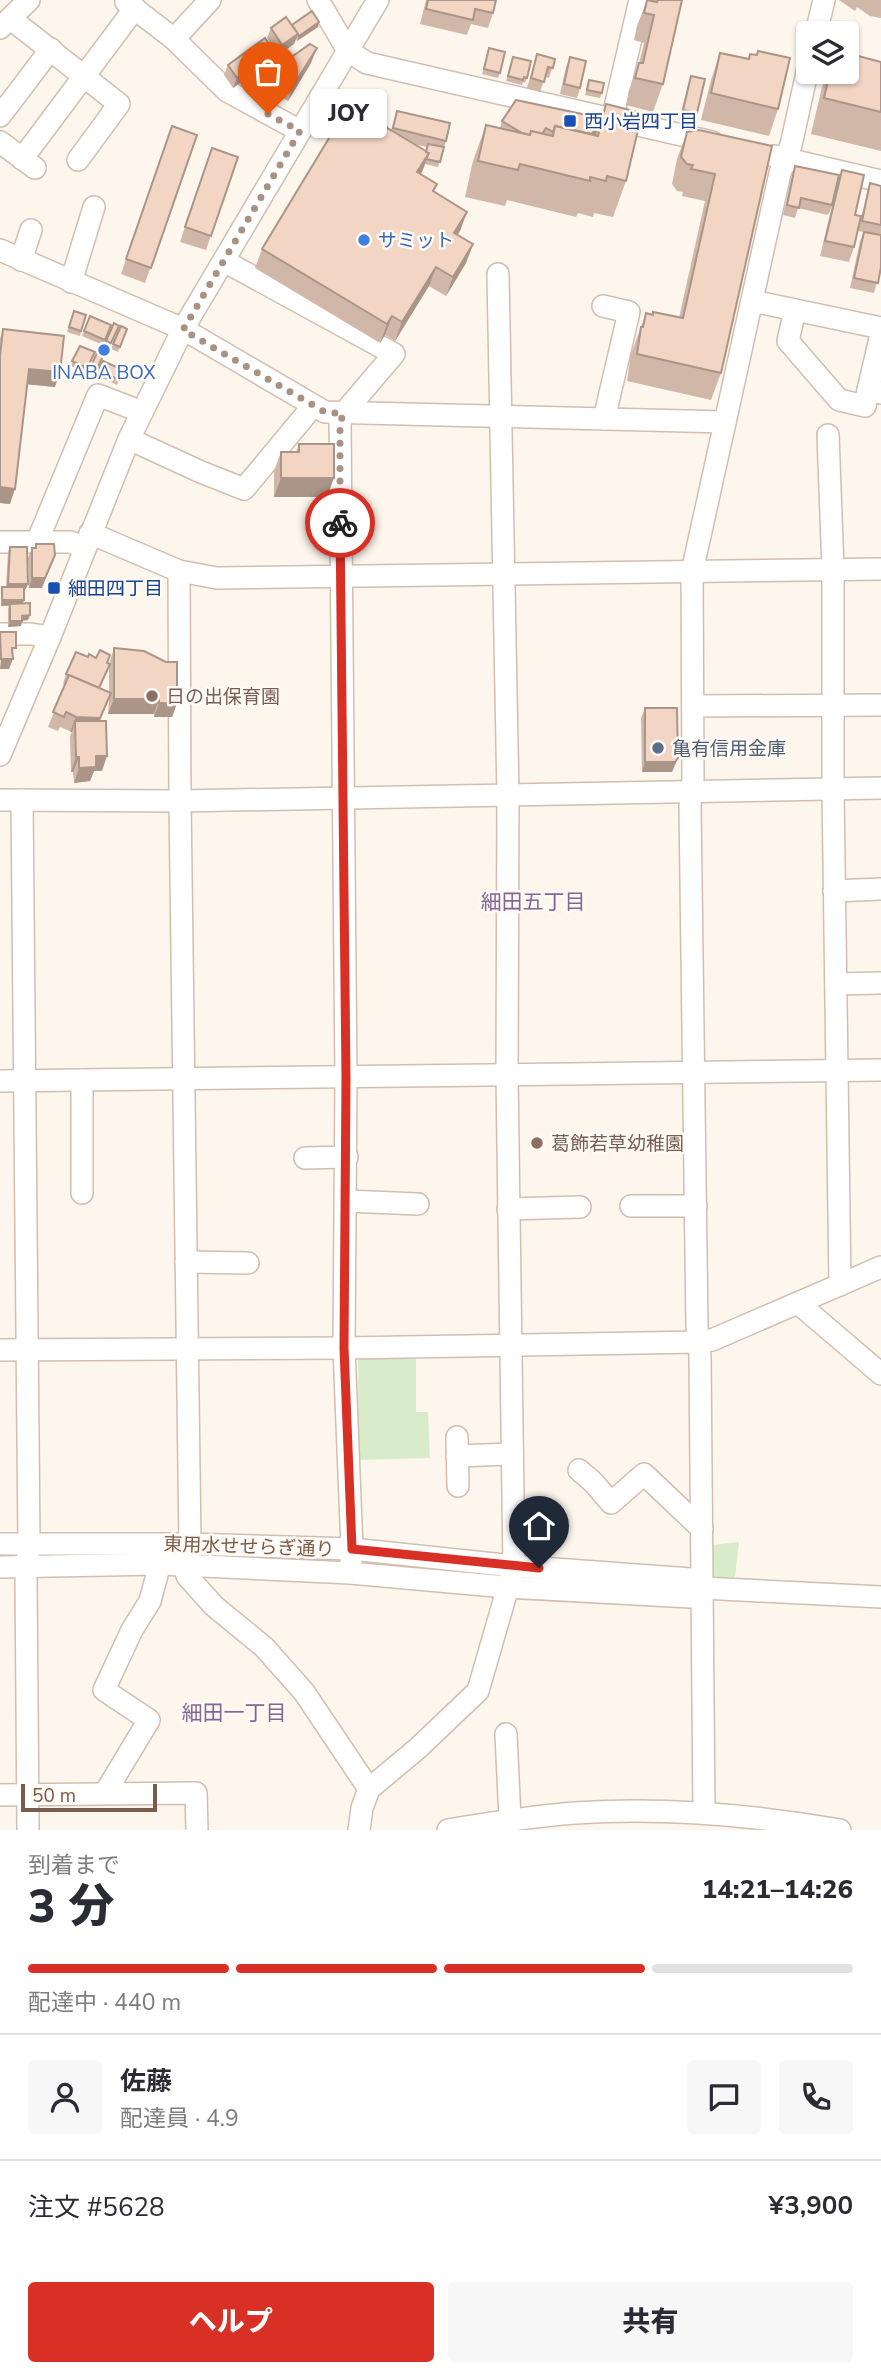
<!DOCTYPE html>
<html lang="ja">
<meta charset="utf-8">
<style>
:root{--surface:#fff;--page:#f7f7f7;--text:#2b2b33;--muted:#7c7c81;--line:#e1e1e2;--accent:#d93025}
body{margin:0;font-family:"Nunito Sans","Noto Sans JP",sans-serif;background:var(--page);color:var(--text);height:100vh;display:flex;flex-direction:column;font-size:26px;white-space:nowrap}
*{box-sizing:border-box;margin:0}
p{font-size:23px;color:var(--muted)}
.icon{flex:none;width:38px;height:38px;fill:none;stroke:currentColor;stroke-width:2;stroke-linecap:round;stroke-linejoin:round}
.map{position:relative;height:1830px;overflow:hidden}
.panel{display:flex;flex-direction:column;background:var(--surface);flex:1}
.panel>*{flex:none}
.fabs{position:absolute;left:796px;top:21px;display:grid;gap:14px}
.fabs a{display:grid;place-items:center;width:63px;height:63px;border-radius:7px;background:var(--surface);box-shadow:0 2px 5px #0004;font-size:35px}
.scale{position:absolute;left:21px;bottom:18px;width:136px;box-sizing:border-box;padding-left:7px;border:4px solid #7a5c4d;border-top:0;font-size:19px;line-height:24px;white-space:nowrap;color:#7a5c4d;-webkit-text-stroke:5px #fffaf3;paint-order:stroke}
.pin{position:absolute;display:grid;place-items:center;width:60px;height:60px;color:#fff;margin:-72px -30px;border-radius:50% 50% 50% 0;rotate:-45deg;box-shadow:0 0 7px #0007}
.pin .icon{rotate:45deg}
.courier{position:absolute;display:grid;place-items:center;width:70px;height:70px;margin:-35px;border:5px solid #d93025;border-radius:50%;background:#fff;color:#222;box-shadow:0 2px 9px #0007}
.bubble{position:absolute;height:49px;border-radius:7px;background:var(--surface);box-shadow:0 2px 5px #0004;font-size:23px;font-weight:800;line-height:49px;text-align:center}
.summary em{font-style:normal;font-weight:800}
.summary div{display:flex;flex-direction:column-reverse}
.summary{display:flex;align-items:center;justify-content:space-between;height:119px;padding:0 28px}
h1{font-size:46px;font-weight:800;line-height:52px}
.bar{display:grid;grid-template-columns:repeat(4,1fr);gap:10px 7px;align-content:center;height:84px;padding:0 28px}
.bar i{height:9px;border-radius:5px;background:var(--line)}
.bar .selected{background:var(--accent)}
.bar p{grid-column:span 4}
.line{display:flex;align-items:center;gap:18px;padding:0 28px;border-top:2px solid var(--line)}
.line div{flex:1}
.round{display:grid;place-items:center;flex:none;width:74px;height:74px;border-radius:7px;background:var(--page)}
.button{display:flex;gap:14px;margin-top:auto;padding:14px 28px}
.button a{flex:1;height:80px;border-radius:7px;background:var(--accent);color:#fff;font-size:28px;font-weight:800;line-height:80px;text-align:center}
.button a+a{background:var(--page);color:var(--text)}
.map>svg:first-child{display:block}
.park{fill:#d8ecc9}
.lines{fill:none;stroke-linecap:round;stroke-linejoin:round}
.minor-casing{stroke:#d1beb0;stroke-width:24}
.minor{stroke:#fff;stroke-width:21}
.wall{fill:#d1b7a8;fill-rule:evenodd}
.shaded-wall{fill:#aa9588}
.building{fill:#f3d5c3;stroke:#aa9588;stroke-width:2}
.done{stroke:#a89285;stroke-width:7;stroke-dasharray:0 12.6}
.route{stroke:#d93025;stroke-width:9}
.transit-dot{fill:#1a4fb4;stroke:#fffaf3;stroke-width:2.5}
.shop-dot{fill:#3f7fe0;stroke:#fffaf3;stroke-width:2.5}
.education-dot{fill:#8d6e63;stroke:#fffaf3;stroke-width:2.5}
.service-dot{fill:#5c6f8a;stroke:#fffaf3;stroke-width:2.5}
.labels{text-anchor:middle;stroke-width:5;stroke-linejoin:round;paint-order:stroke}
.transit-label{font-size:19px;fill:#164399;stroke:#fffaf3;text-anchor:start}
.shop-label{font-size:19px;fill:#366cbe;stroke:#fffaf3;text-anchor:start}
.education-label{font-size:19px;fill:#785e54;stroke:#fffaf3;text-anchor:start}
.service-label{font-size:19px;fill:#4e5e75;stroke:#fffaf3;text-anchor:start}
.street-label{font-size:19px;fill:#7a5c4d;stroke:#fffaf3}
.neighbourhood-label{font-size:21px;fill:#846695;stroke:#fffaf3}
</style>
<div class="map">
<svg width="881" height="1830" viewBox="0 0 881 1830">
<rect width="100%" height="100%" fill="#fdf6ec"/>
<g class="park">
<polygon points="358,1359 416,1359 416,1412 428,1412 430,1458 359,1460"/>
<polygon points="739,1542 735,1577 711,1578 712,1545"/>
</g>
<g class="lines">
<g class="minor-casing">
<g id="minor">
<polyline points="210,0 174,39 227,91 300,131"/>
<polyline points="318,0 348,51 367,63 712,142"/>
<polyline points="126,2 174,39"/>
<polyline points="11,19 119,104 78,160"/>
<polyline points="0,28 29,0"/>
<polyline points="816,33 824,0"/>
<polyline points="0,116 51,49"/>
<polyline points="612,120 640,0"/>
<polyline points="0,142 35,168"/>
<polyline points="774,156 881,181"/>
<polyline points="22,159 135,8"/>
<polyline points="0,250 183,329 325,412 725,422"/>
<polyline points="21,260 31,230"/>
<polyline points="224,261 394,354 343,414 340,424 346,1078 344,1348 352,1549 350,1573"/>
<polyline points="71,282 94,207"/>
<polyline points="752,301 881,328"/>
<polyline points="603,306 629,312 604,419"/>
<polyline points="795,310 788,341 839,400 865,406 868,390 881,393"/>
<polyline points="868,390 881,334"/>
<polyline points="828,435 833,569 833,789 840,1285"/>
<polyline points="129,439 201,472 244,489 313,406"/>
<polyline points="90,533 179,571 217,578 881,569"/>
<polyline points="0,542 70,542 85,547"/>
<polyline points="37,542 98,395 142,412"/>
<polyline points="179,571 180,801 190,1544 185,1566 187,1576 214,1606 264,1647 304,1692 369,1789"/>
<polyline points="0,634 31,634 50,637"/>
<polyline points="693,706 881,705"/>
<polyline points="0,755 50,637 129,439 183,329 378,0"/>
<polyline points="0,800 180,801 881,788"/>
<polyline points="22,800 29,1543 26,1576 28,1830"/>
<polyline points="834,891 881,889"/>
<polyline points="836,984 881,983"/>
<polyline points="0,1081 881,1070"/>
<polyline points="305,1158 347,1157"/>
<polyline points="82,1193 82,1080"/>
<polyline points="347,1201 418,1204"/>
<polyline points="631,1206 696,1206"/>
<polyline points="508,1209 580,1207"/>
<polyline points="186,1262 248,1263"/>
<polyline points="798,1303 881,1374"/>
<polyline points="0,1350 344,1348 699,1342 712,1340 881,1267"/>
<polyline points="457,1437 458,1486"/>
<polyline points="457,1456 512,1454"/>
<polyline points="579,1470 594,1483 611,1503 644,1474 702,1529"/>
<polyline points="0,1544 190,1544 352,1549 514,1566 691,1579 702,1588"/>
<polyline points="0,1567 160,1564 350,1573 506,1587 690,1597 702,1588 881,1597"/>
<polyline points="506,1734 510,1819"/>
<polyline points="105,1793 149,1720 104,1690 132,1630 150,1601 160,1564"/>
<polyline points="0,1795 196,1793 197,1830"/>
<polyline points="704,1813 700,1356 697,1327 690,806 693,778 692,572 780,173 791,145 808,68"/>
<polyline points="359,1830 362,1808 369,1789 417,1749 478,1691 514,1566 507,1075 508,796 498,274"/>
<path d="M448 1830C490 1823 532 1816 575 1813 663 1807 753 1815 840 1830"/>
</g>
</g>
<use href="#minor" class="minor"/>
</g>
<g class="wall">
<polygon points="426,0 496,0 493,13 488,28 471,24 467,35 420,24"/>
<polygon points="647,0 682,0 663,84 653,112 626,105 629,90 639,63 644,43 634,40 637,26"/>
<polygon points="839,0 881,0 881,18 870,16 857,7 855,11"/>
<polygon points="319,22 318,27 297,41 296,39 294,44 279,55 267,38 271,28"/>
<polygon points="489,48 500,73 498,78 482,74"/>
<polygon points="274,51 271,61 233,88 224,75 228,65"/>
<polygon points="720,53 748,59 750,54 778,109 769,136 701,120 711,80"/>
<polygon points="537,54 555,59 549,78 545,77 540,92 527,88"/>
<polygon points="570,57 580,88 577,98 560,94 566,67"/>
<polygon points="512,62 527,78 525,83 523,82 522,85 506,81"/>
<polygon points="881,62 881,151 811,134 822,87 828,72 847,72"/>
<polygon points="311,63 288,101 264,87 270,72"/>
<polygon points="691,76 697,113 693,123 679,120 688,86"/>
<polygon points="589,80 602,93 600,98 585,95"/>
<polygon points="606,104 626,181 613,217 594,213 593,217 578,213 576,217 507,200 505,206 465,197 473,161 486,125 500,128 502,121 600,119"/>
<path d="M397 111 446 141 438 167 425 164 421 174 434 192 467 212 458 234 473 244 466 263 446 296 429 286 395 341 385 335 380 343 255 268 262 249 387 128 391 130ZM413 144 427 147 426 151Z"/>
<polygon points="172,126 197,135 145,283 121,274"/>
<polygon points="687,132 772,146 721,373 711,400 627,381 631,354 646,313 679,318 705,201 682,196 683,192 677,191 672,184 677,159"/>
<polygon points="212,148 238,157 206,250 180,242"/>
<polygon points="795,166 837,185 842,170 855,215 854,247 849,262 820,256 832,206 828,215 798,208 795,218 783,215 792,176"/>
<polygon points="870,183 881,186 881,267 874,293 850,288 860,241 864,232 858,231 867,193"/>
<polygon points="74,311 86,315 80,336 67,332"/>
<polygon points="90,316 111,325 103,345 82,336"/>
<polygon points="114,323 119,326 109,348 104,346"/>
<polygon points="121,326 127,329 118,352 111,349"/>
<polygon points="3,329 55,387 27,384 10,504 0,503 0,338"/>
<polygon points="95,352 85,373 71,366 72,361"/>
<polygon points="103,356 94,376 88,373 90,368"/>
<polygon points="103,361 123,370 117,385 96,375"/>
<polygon points="299,444 327,497 274,497 274,471 281,452 296,452"/>
<polygon points="36,544 42,588 29,588 28,558 32,548 35,548"/>
<polygon points="10,547 28,584 26,589 24,589 23,603 28,620 22,620 21,626 8,627 8,609 9,605 1,606 1,592 2,587 6,587 8,552"/>
<path d="M114 648 177 703 172 717H154V714H108L109 699 100 721 102 771H94L90 781 74 783 73 772H71L70 736 72 732 60 727 58 731 48 727 65 685 63 684 66 674 88 657 109 664ZM109 667V692L100 688Z"/>
<polygon points="645,708 674,767 672,772 642,772 641,718"/>
</g>
<g class="shaded-wall">
<polygon points="319,22 318,27 297,41 299,36"/>
<polygon points="298,34 294,44 279,55 282,45"/>
<polygon points="317,48 311,63 288,101 293,86"/>
<polygon points="274,51 271,61 233,88 237,78"/>
<polygon points="601,120 591,147 586,143"/>
<polygon points="429,153 422,172 410,191 417,172"/>
<polygon points="467,212 460,231 447,252 454,233"/>
<polygon points="473,244 466,263 446,296 453,277"/>
<polygon points="436,267 429,286 395,341 402,322"/>
<polygon points="392,316 385,335 380,343 387,324"/>
<polygon points="29,369 60,372 55,387 24,384"/>
<polygon points="281,478 334,478 327,497 274,497"/>
<polygon points="0,487 15,489 10,504 0,503"/>
<polygon points="55,555 42,588 29,588 32,578"/>
<polygon points="8,584 28,584 26,589 6,589"/>
<polygon points="2,600 24,600 22,605 1,606"/>
<polygon points="30,615 28,620 21,621 22,616"/>
<polygon points="10,621 22,621 21,626 8,627"/>
<polygon points="1,659 13,659 9,669 0,669"/>
<polygon points="111,693 95,732 75,721 72,732 70,732 76,717"/>
<polygon points="114,699 159,699 154,714 108,714"/>
<polygon points="159,703 177,703 172,717 154,717"/>
<polygon points="96,756 107,756 102,771 94,771 90,781 74,783 79,768"/>
<polygon points="76,757 79,757 73,772 71,772"/>
<polygon points="678,758 672,772 642,772 645,762"/>
</g>
<g class="building">
<polygon points="428,0 496,0 493,13 475,9 473,20 426,9"/>
<polygon points="647,0 657,2 658,0 682,0 663,84 635,78 639,63 643,63 654,15 644,13"/>
<polygon points="312,11 319,22 299,36 292,25"/>
<polygon points="286,17 298,34 282,45 271,28"/>
<polygon points="265,38 274,51 237,78 228,65"/>
<polygon points="310,44 317,48 293,86 270,72"/>
<polygon points="489,48 505,52 500,73 484,69"/>
<polygon points="758,51 790,58 778,109 711,93 720,53 749,59 750,54 757,55"/>
<polygon points="847,53 881,62 881,112 824,98 830,72 847,72"/>
<polygon points="537,54 555,59 553,68 548,67 544,82 531,78"/>
<polygon points="513,57 531,61 527,78 524,77 523,80 508,76"/>
<polygon points="570,57 586,61 580,88 564,84"/>
<polygon points="691,76 705,79 697,113 683,110"/>
<polygon points="589,80 604,83 602,93 587,90"/>
<polygon points="516,100 596,117 601,120 592,134 555,126 553,132 546,128 542,134 531,131 530,135 522,133 502,121"/>
<polygon points="606,104 642,113 626,181 607,176 606,181 590,177 590,181 520,164 518,170 478,161 486,125 530,135 531,131 553,136 555,126 598,136"/>
<polygon points="349,105 429,153 417,172 437,184 433,191 467,212 454,233 473,244 453,277 436,267 402,322 392,316 387,324 262,249"/>
<polygon points="397,111 450,123 446,141 393,128"/>
<polygon points="384,118 387,128 375,121"/>
<polygon points="172,126 197,135 151,268 126,259"/>
<polygon points="699,130 772,146 721,373 637,354 641,327 643,327 646,313 653,315 653,312 683,318 715,174 691,169 693,165 687,164 681,157 687,132"/>
<polygon points="428,144 444,147 440,162 426,159 429,153 426,152"/>
<polygon points="212,148 238,157 211,236 185,227"/>
<polygon points="795,166 839,175 832,205 801,198 799,208 787,205"/>
<polygon points="842,170 864,175 855,215 861,216 854,247 825,241"/>
<polygon points="870,183 881,186 881,225 862,221"/>
<polygon points="864,232 881,235 881,267 878,283 854,278"/>
<polygon points="74,311 86,315 81,331 69,327"/>
<polygon points="90,316 111,325 105,340 84,331"/>
<polygon points="114,323 119,326 111,343 106,341"/>
<polygon points="121,326 127,329 120,347 113,344"/>
<polygon points="3,329 64,336 60,372 29,369 15,489 0,487 0,356"/>
<polygon points="80,346 95,352 87,368 72,361"/>
<polygon points="97,353 103,356 96,371 90,368"/>
<polygon points="103,361 123,370 119,380 98,370"/>
<polygon points="299,444 334,444 334,478 281,478 281,452 299,452"/>
<polygon points="36,544 54,544 55,555 45,578 32,578 32,548 36,548"/>
<polygon points="10,547 27,547 28,584 8,584"/>
<rect x="2" y="587" width="22" height="13"/>
<polygon points="30,603 30,615 22,616 22,621 10,621 10,604"/>
<polygon points="0,632 16,632 16,648 12,648 13,659 1,659"/>
<polygon points="114,648 144,651 166,662 177,662 177,703 159,703 159,699 114,699"/>
<polygon points="100,650 110,655 107,663 110,664 99,688 66,674 76,652 88,657 89,654 96,658"/>
<polygon points="69,675 111,693 100,718 76,717 66,712 64,717 53,712"/>
<polygon points="645,708 677,708 678,758 675,762 645,762"/>
<polygon points="75,721 106,721 107,756 96,756 96,767 79,768 79,757 76,757"/>
</g>
<g class="lines">
<polyline class="done" points="268,114 300,131 183,330 325,412 343,414 340,424 340,523"/>
<polyline class="route" points="340,523 346,1078 344,1348 352,1549 539,1568"/>
</g>
<g class="transit-dot">
<rect x="563" y="114" width="14" height="14" rx="3.5"/>
<rect x="47" y="581" width="14" height="14" rx="3.5"/>
</g>
<g class="shop-dot">
<circle cx="364" cy="240" r="7"/>
<circle cx="104" cy="350" r="7"/>
</g>
<g class="education-dot">
<circle cx="152" cy="696" r="7"/>
<circle cx="537" cy="1143" r="7"/>
</g>
<circle class="service-dot" cx="658" cy="748" r="7"/>
<g class="labels">
<g class="transit-label">
<text x="584" y="128">西小岩四丁目</text>
<text x="68" y="595">細田四丁目</text>
</g>
<g class="shop-label">
<text x="378" y="247">サミット</text>
<text x="104" y="379" text-anchor="middle">INABA BOX</text>
</g>
<g class="education-label">
<text x="166" y="703">日の出保育園</text>
<text x="551" y="1150">葛飾若草幼稚園</text>
</g>
<g class="service-label">
<text x="672" y="755">亀有信用金庫</text>
</g>
<g class="street-label">
<text transform="translate(249 1546) rotate(2)" y="7">東用水せせらぎ通り</text>
</g>
<g class="neighbourhood-label">
<text x="533" y="909">細田五丁目</text>
<text x="234" y="1720">細田一丁目</text>
</g>
</g>
</svg>
<div class="fabs">
<a><svg class="icon" aria-label="layers" viewBox="0 0 24 24"><path d="M12 4l9 5-9 5-9-5zM3 14l9 5 9-5"/></svg></a>
</div>
<div class="scale">50 m</div>
<div class="pin" style="left:268px;top:114px;background:#ea580c"><svg class="icon" aria-label="bag" viewBox="0 0 24 24"><path d="M5 8h14l-1 12H6zM9 8a3 3 0 0 1 6 0"/></svg></div>
<div class="pin" style="left:539px;top:1568px;background:#1f2937"><svg class="icon" aria-label="home" viewBox="0 0 24 24"><path d="M3 11l9-7 9 7M6 9v11h12V9"/></svg></div>
<div class="courier" style="left:340px;top:523px"><svg class="icon" aria-label="bike" viewBox="0 0 24 24"><circle cx="6" cy="16" r="4"/><circle cx="18" cy="16" r="4"/><path d="M6 16l4-8h5l3 8M10 8l3 8H6M13 5h3"/></svg></div>
<div class="bubble" style="left:310px;top:89px;width:77px">JOY</div>
</div>
<section class="panel">
<div class="summary"><div><h1>3 分</h1><p>到着まで</p></div><em>14:21–14:26</em></div>
<div class="bar"><i class="selected"></i><i class="selected"></i><i class="selected"></i><i></i><p>配達中 · 440 m</p></div>
<div class="line" style="height:126px"><a class="round"><svg class="icon" aria-label="person" viewBox="0 0 24 24"><circle cx="12" cy="8" r="4"/><path d="M4 21q1-7 8-7t8 7"/></svg></a><div><b>佐藤</b><p>配達員 · 4.9</p></div><a class="round"><svg class="icon" aria-label="chat" viewBox="0 0 24 24"><path d="M4 5h16v11H9l-5 4z"/></svg></a><a class="round"><svg class="icon" aria-label="phone" viewBox="0 0 24 24"><path d="M5 4h4l2 5-3 2q2 4 5 5l2-3 5 2v4C11 20 4 13 5 4z"/></svg></a></div>
<div class="line" style="height:91px"><div>注文 #5628</div><b>¥3,900</b></div>
<div class="button"><a>ヘルプ</a><a>共有</a></div>
</section>
